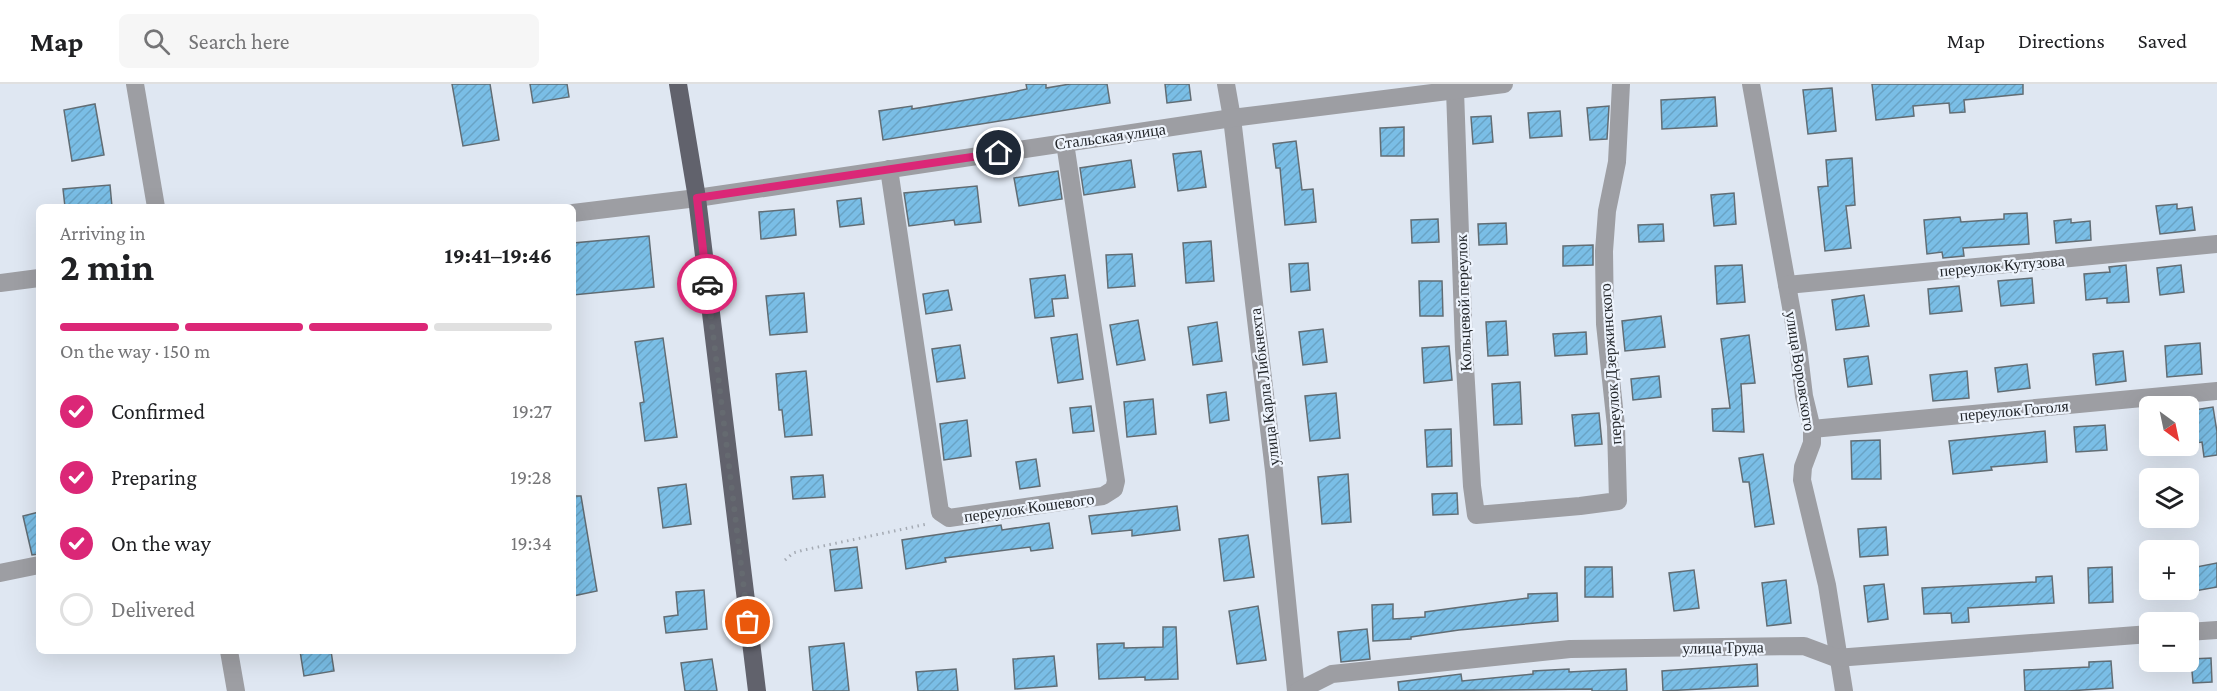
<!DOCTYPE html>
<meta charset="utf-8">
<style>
:root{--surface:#fff;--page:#f6f6f6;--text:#202124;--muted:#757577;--line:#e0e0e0;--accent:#db2777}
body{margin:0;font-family:"Crimson Pro",serif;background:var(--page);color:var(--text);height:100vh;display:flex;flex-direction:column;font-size:22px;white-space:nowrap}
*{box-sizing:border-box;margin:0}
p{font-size:20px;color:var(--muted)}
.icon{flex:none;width:33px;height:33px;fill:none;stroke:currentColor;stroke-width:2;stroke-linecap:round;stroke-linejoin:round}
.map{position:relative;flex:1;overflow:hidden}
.panel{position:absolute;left:36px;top:120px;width:540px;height:450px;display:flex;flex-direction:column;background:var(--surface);border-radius:9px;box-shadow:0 6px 24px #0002}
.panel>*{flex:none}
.needle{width:39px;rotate:147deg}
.tools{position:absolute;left:2139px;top:312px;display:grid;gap:12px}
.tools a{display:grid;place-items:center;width:60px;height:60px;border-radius:9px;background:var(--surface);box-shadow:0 6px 24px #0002;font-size:30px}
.pin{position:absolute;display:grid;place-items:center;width:51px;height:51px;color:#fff;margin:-26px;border:3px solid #fff;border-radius:50%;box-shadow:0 2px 6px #0007}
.courier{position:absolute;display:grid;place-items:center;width:60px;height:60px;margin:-30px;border:4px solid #db2777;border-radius:50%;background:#fff;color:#222;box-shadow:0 2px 8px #0007}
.head em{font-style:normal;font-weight:700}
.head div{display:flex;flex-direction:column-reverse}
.head{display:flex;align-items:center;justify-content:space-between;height:102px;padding:0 24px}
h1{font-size:39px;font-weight:700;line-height:45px}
.bar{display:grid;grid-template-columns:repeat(4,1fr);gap:9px 6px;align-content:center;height:72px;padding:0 24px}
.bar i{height:8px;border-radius:4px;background:var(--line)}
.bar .current{background:var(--accent)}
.bar p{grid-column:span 4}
ol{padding:0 24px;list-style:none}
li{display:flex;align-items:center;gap:18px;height:66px}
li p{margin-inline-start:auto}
li .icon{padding:6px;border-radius:50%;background:var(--accent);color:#fff;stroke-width:4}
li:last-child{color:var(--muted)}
li i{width:33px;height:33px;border:3px solid var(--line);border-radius:50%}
header{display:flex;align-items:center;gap:36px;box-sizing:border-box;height:84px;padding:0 30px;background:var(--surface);border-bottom:2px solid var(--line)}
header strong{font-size:28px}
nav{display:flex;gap:33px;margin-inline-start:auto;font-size:21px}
.search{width:420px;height:54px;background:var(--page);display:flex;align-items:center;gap:15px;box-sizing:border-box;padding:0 21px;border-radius:9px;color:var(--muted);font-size:22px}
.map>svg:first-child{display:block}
.building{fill:url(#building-hatch);stroke:#626d74;stroke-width:1.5}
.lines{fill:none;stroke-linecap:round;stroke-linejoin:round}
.path{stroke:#a5abb4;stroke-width:3;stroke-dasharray:1.5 4.5;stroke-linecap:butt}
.minor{stroke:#9d9ea3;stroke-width:18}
.major{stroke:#61626c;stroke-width:18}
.done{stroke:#656a70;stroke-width:6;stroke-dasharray:0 10.8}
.route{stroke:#db2777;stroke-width:8}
.labels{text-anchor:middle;stroke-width:4.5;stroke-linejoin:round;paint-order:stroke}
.street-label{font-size:16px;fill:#23262a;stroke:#eef4fd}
</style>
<header>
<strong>Map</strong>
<div class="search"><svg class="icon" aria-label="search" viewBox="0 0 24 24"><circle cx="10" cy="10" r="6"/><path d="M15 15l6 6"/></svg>Search here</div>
<nav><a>Map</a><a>Directions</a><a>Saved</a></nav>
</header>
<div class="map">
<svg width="2217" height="607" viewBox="0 0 2217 607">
<defs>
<pattern id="building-hatch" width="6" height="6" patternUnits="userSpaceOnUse" patternTransform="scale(1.5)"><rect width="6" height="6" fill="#7abee6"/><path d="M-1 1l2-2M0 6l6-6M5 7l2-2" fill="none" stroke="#69a3c5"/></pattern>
</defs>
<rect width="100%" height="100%" fill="#dfe7f2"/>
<g class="building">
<polygon points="452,0 490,0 499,56 463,62"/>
<polygon points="530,0 567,0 569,13 533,19"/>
<polygon points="1026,0 1046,0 1046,4 1070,0 1107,0 1110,19 883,56 879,27 912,22 912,25 1008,9 1027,5"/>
<polygon points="1165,0 1189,0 1191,16 1167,19"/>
<polygon points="1872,0 2023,0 2023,10 1964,16 1965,28 1950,29 1949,19 1913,22 1914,32 1876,36"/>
<polygon points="1832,4 1836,47 1808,50 1803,6"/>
<polygon points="1715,13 1717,42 1662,45 1661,16"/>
<polygon points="95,20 104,71 72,77 64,26"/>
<polygon points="1609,22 1607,55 1590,56 1587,24"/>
<polygon points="1560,27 1562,52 1530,54 1528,29"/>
<polygon points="1491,32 1493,58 1473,60 1471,33"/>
<polygon points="1404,43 1404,72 1381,72 1380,44"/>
<polygon points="1296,57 1302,106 1313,105 1316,138 1285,141 1280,84 1276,84 1273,60"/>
<polygon points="1201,67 1206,103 1178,107 1173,70"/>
<polygon points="1852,74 1855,121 1846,122 1851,164 1825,167 1818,103 1828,102 1826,76"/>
<polygon points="1131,76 1135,103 1084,111 1080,84"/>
<polygon points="1058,87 1062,115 1019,122 1014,94"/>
<polygon points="110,101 112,123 65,123 63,105"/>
<polygon points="977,102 981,138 955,141 954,136 909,142 904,109"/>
<polygon points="1734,109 1736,140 1714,142 1711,111"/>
<polygon points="861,114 864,140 840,143 837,117"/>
<polygon points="2177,120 2177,125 2192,123 2195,146 2160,150 2156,122"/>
<polygon points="794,125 796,151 761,155 759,128"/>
<polygon points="2027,129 2029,160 1963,164 1964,172 1943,174 1942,168 1927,170 1924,136 1960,133 1961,138 2004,135 2004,130"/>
<polygon points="1438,135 1439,158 1412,159 1411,136"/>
<polygon points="2071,135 2071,139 2090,137 2091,156 2056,159 2054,137"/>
<polygon points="1506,139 1507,160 1479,161 1478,140"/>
<polygon points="1663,140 1664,157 1639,158 1638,141"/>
<polygon points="649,152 654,203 573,211 573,159"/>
<polygon points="1211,157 1214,197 1186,199 1183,159"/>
<polygon points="1593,161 1593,181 1563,182 1563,162"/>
<polygon points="1132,170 1135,202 1108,204 1106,171"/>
<polygon points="1308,179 1310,206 1291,208 1289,180"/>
<polygon points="1742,181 1745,218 1717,220 1715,182"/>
<polygon points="2126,181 2129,218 2107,219 2107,214 2086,216 2084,190 2110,188 2109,183"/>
<polygon points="2181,181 2184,208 2160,211 2157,184"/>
<polygon points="1065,191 1068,214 1052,215 1054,232 1035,234 1030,195"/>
<polygon points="2032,194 2034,219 2001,222 1998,197"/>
<polygon points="1419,197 1442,197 1443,232 1420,232"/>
<polygon points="1959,202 1962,227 1930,230 1928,205"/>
<polygon points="948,206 952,226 926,230 923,210"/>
<polygon points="804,209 807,248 770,251 766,212"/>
<polygon points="1864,211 1869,242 1836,246 1832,216"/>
<polygon points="1661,232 1665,263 1625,267 1622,237"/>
<polygon points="1138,236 1145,276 1117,281 1110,241"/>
<polygon points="1506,237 1508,271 1488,272 1486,238"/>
<polygon points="1217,238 1222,277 1193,281 1188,243"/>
<polygon points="1323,245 1327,278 1303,281 1299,248"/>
<polygon points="1586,248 1587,270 1555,272 1553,250"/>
<polygon points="1077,250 1083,295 1058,299 1051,254"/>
<polygon points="1749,251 1755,299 1741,300 1744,348 1713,347 1712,325 1730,324 1721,255"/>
<polygon points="663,254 677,353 645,357 640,319 644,318 635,258"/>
<polygon points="2200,259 2202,290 2167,293 2165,262"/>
<polygon points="960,261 965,294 937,298 932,265"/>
<polygon points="1449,262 1452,296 1424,299 1422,264"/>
<polygon points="2123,267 2126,297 2096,301 2093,270"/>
<polygon points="1868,272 1872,300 1848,303 1844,275"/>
<polygon points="2027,280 2030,304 1998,308 1995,284"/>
<polygon points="806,287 812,351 785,353 782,326 779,326 776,290"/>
<polygon points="1967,287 1969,314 1933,317 1930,291"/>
<polygon points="1659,292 1661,313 1633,316 1631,295"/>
<polygon points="1520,298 1522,340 1494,341 1492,300"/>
<polygon points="1226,308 1229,336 1210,339 1207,311"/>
<polygon points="1336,309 1340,354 1310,357 1305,312"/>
<polygon points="1153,315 1156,350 1127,353 1124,318"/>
<polygon points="1091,322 1094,347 1073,349 1070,324"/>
<polygon points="2213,323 2217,348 2217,371 2204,373 2202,358 2188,360 2188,327"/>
<polygon points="1599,329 1602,360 1575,362 1572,331"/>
<polygon points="967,336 971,372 944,376 940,340"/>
<polygon points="2105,341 2107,366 2076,368 2074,343"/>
<polygon points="1451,345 1452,382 1427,383 1425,346"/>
<polygon points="2045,347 2047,378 1991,383 1992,386 1953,390 1949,357"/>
<polygon points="1880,356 1881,395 1852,395 1851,357"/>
<polygon points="1763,370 1774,440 1755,443 1749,398 1743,398 1739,374"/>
<polygon points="1036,375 1040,402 1020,405 1016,378"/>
<polygon points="1348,390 1351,438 1322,440 1318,393"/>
<polygon points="823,391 825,413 793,415 791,393"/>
<polygon points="686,400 691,440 663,444 658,404"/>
<polygon points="1457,409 1458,430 1433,431 1432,410"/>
<polygon points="573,412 581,412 597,507 573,512"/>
<polygon points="1177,422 1180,446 1132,452 1132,446 1092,450 1089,432"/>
<polygon points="39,428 39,470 32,471 23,432"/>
<polygon points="1049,439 1053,464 1031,467 1030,463 945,474 946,478 906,485 902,456 1001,441 1002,446"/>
<polygon points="1886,443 1888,471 1860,473 1858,445"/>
<polygon points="1248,451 1254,493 1224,497 1219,455"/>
<polygon points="857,463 862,504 835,507 830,466"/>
<polygon points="2217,479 2217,503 2195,507 2191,484"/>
<polygon points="1585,483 1612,483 1613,513 1585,513"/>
<polygon points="2112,483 2113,518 2089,519 2088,484"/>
<polygon points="1694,486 1699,524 1674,527 1669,489"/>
<polygon points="2052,492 2054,519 1968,524 1969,538 1952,539 1951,529 1924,530 1922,504 2036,498 2036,493"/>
<polygon points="1786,496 1791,539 1767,542 1762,499"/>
<polygon points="1884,500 1888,535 1868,538 1864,502"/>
<polygon points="704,506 707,545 666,549 664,533 678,531 676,508"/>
<polygon points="1557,509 1558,537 1459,546 1411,553 1411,555 1373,557 1372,521 1393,520 1393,535 1425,533 1425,528 1528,514 1528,510"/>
<polygon points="1258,522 1266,576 1237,580 1229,527"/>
<polygon points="1163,543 1176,543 1178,595 1145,596 1145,593 1099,595 1097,560 1124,559 1124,564 1163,563"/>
<polygon points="1367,545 1370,575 1341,578 1338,548"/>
<polygon points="844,559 849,607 813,607 809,563"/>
<polygon points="300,567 331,567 334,587 304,592"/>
<polygon points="1054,572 1057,602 1015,605 1013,575"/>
<polygon points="2211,574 2212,598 2193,599 2191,575"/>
<polygon points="712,575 717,607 685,607 681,579"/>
<polygon points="2111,577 2113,604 2068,607 2025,607 2024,586 2089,583 2089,578"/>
<polygon points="1757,580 1758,602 1663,607 1662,587"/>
<polygon points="956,585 958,607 918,607 916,588"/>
<polygon points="1569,585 1569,588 1626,585 1627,607 1592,607 1592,605 1399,607 1398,598 1461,590 1462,597 1533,590 1533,587"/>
</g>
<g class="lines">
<polyline class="path" points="785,476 793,469 804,466 927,440"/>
<g class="minor">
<polyline points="135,0 156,123"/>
<polyline points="1226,0 1232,34 1274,387 1296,607"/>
<polyline points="1751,0 1798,262 1804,312 1812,345 1812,359 1803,383 1802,396 1827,501 1844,607"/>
<polyline points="1455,6 1464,265 1472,402 1476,431 1580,422 1618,417 1616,342 1605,240 1604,167 1607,127 1617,78 1621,0"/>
<polyline points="889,85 940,428 949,434 1103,412 1114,405 1116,397 1065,59"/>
<polyline points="573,129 697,114 1232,34 1504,0"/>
<polyline points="0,199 39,194"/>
<polyline points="1787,201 2217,160"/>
<polyline points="1812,345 2217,307"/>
<polyline points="0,489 39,481"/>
<polyline points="2188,548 2217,546"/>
<polyline points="229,567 236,607"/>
<polyline points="1298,607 1332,590 1570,565 1804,562 1836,574 2150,550"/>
</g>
<polyline class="major" points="678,0 697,114 757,607"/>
</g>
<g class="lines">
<polyline class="done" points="707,200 748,538"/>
<polyline class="route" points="707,200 697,114 999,69"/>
</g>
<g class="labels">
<g class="street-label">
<text transform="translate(1110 52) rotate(-8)" y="6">Стальская улица</text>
<text transform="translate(2002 181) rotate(-5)" y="6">переулок Кутузова</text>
<text transform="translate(1463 219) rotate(-92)" y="6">Кольцевой переулок</text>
<text transform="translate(1610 280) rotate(-94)" y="6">переулок Дзержинского</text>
<text transform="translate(1801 287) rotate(81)" y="6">улица Воровского</text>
<text transform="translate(1264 303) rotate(-97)" y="6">улица Карла Либкнехта</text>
<text transform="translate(2014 326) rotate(-5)" y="6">переулок Гоголя</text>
<text transform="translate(1029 423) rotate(-8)" y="6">переулок Кошевого</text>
<text transform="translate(1723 563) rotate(-1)" y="6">улица Труда</text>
</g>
</g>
</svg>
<div class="tools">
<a><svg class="needle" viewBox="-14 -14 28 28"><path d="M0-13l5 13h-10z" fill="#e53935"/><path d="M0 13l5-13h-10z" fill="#757577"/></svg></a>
<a><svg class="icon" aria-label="layers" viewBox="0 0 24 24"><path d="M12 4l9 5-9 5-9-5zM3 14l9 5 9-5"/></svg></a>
<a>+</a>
<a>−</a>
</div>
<div class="pin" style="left:748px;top:538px;background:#ea580c"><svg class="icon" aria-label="bag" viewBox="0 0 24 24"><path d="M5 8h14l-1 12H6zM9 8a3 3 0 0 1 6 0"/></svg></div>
<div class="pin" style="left:999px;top:69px;background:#1f2937"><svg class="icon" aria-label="home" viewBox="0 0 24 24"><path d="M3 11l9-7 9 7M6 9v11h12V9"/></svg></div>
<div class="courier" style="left:707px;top:200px"><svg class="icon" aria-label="car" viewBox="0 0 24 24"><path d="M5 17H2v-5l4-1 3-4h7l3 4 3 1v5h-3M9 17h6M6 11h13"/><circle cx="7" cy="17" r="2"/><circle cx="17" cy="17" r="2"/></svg></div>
<section class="panel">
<div class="head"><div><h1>2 min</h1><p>Arriving in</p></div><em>19:41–19:46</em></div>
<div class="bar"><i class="current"></i><i class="current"></i><i class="current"></i><i></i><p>On the way · 150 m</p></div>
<ol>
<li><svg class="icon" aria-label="check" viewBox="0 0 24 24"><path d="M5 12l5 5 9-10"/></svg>Confirmed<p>19:27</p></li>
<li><svg class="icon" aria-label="check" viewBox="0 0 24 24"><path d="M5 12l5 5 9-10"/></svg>Preparing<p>19:28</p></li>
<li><svg class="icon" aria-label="check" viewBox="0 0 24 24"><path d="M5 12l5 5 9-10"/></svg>On the way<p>19:34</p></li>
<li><i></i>Delivered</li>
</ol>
</section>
</div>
